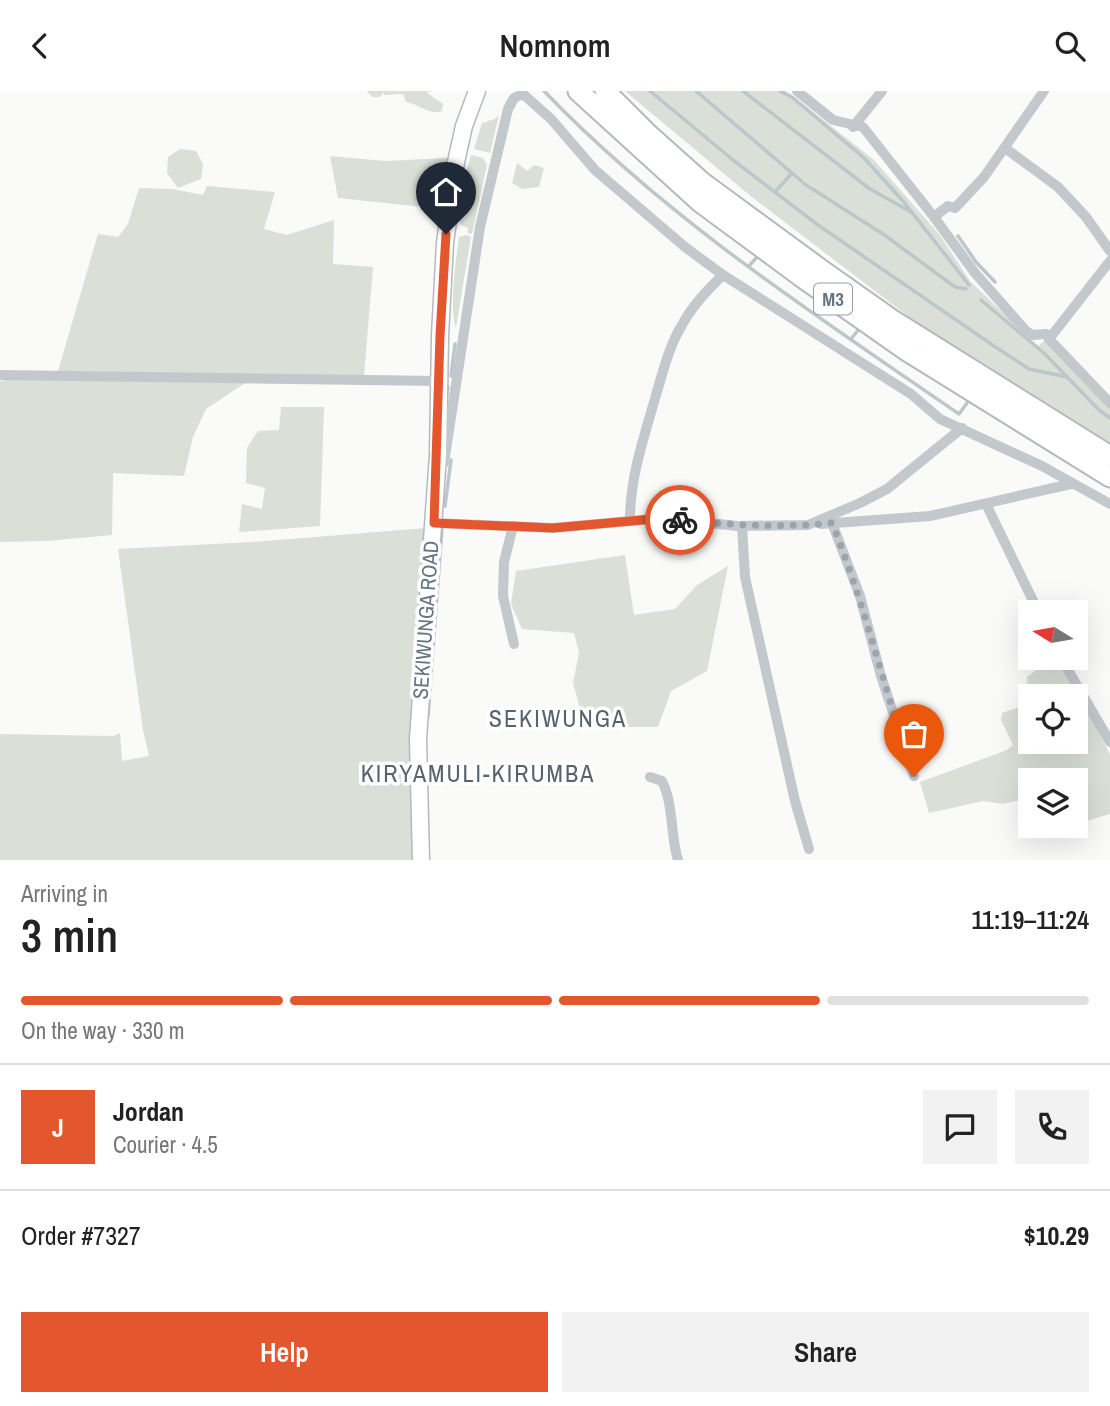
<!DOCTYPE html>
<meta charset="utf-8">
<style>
:root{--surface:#fff;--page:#f2f2f2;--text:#222;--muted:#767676;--line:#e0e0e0;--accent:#e4572e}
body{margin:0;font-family:"Archivo Narrow",sans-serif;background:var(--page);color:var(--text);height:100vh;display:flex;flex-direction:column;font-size:26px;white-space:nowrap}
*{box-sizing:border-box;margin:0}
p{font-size:23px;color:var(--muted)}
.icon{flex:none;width:38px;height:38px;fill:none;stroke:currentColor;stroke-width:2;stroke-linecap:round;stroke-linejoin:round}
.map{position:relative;height:769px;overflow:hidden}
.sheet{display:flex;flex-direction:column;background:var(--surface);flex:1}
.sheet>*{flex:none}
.needle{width:46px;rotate:281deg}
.buttons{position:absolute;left:1018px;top:509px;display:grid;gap:14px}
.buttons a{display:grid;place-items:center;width:70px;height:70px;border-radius:0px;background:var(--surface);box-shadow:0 7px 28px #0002;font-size:35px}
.pin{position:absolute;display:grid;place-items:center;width:60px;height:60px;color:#fff;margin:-72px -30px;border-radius:50% 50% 50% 0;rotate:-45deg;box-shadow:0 0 7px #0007}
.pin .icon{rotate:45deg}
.courier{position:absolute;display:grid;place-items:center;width:70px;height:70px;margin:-35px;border:5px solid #e4572e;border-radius:50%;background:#fff;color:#222;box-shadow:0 2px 9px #0007}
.headline em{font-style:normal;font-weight:600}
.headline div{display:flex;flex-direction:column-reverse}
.headline{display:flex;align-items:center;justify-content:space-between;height:119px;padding:0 21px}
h1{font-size:46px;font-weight:600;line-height:52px}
.bar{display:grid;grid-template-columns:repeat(4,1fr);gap:10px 7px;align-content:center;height:84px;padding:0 21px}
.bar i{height:9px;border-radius:5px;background:var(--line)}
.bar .selected{background:var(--accent)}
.bar p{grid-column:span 4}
.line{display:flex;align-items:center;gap:18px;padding:0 21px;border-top:2px solid var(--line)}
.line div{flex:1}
.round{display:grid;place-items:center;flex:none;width:74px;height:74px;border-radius:0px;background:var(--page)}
.button{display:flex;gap:14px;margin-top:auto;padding:14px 21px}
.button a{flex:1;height:80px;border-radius:0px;background:var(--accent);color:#fff;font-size:28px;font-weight:600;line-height:80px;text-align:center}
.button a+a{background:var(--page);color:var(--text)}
header{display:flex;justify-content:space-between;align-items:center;height:91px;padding:0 21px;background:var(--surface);font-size:32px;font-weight:600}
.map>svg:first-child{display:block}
.green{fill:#dadfd7;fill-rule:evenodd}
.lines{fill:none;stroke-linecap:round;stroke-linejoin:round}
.stream{stroke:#bbc7cb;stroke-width:3.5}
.secondary-casing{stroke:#b3babf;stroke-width:19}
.highway-casing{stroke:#b4b9bd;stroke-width:23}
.street{stroke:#c3c8cc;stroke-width:10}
.secondary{stroke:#fff;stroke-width:16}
.highway{stroke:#fff;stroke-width:19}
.done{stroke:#99a4ac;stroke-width:7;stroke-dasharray:0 12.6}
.route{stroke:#e4572e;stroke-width:9}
.labels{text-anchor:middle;stroke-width:7;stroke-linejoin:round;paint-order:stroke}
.shield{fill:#fff;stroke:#939fa8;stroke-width:2}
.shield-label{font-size:19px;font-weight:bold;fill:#657683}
.street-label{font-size:21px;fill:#657683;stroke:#fff}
.quarter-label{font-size:24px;letter-spacing:2px;fill:#57646e;stroke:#fff}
</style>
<header><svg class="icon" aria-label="back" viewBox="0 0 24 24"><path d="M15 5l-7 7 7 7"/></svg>Nomnom<svg class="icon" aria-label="search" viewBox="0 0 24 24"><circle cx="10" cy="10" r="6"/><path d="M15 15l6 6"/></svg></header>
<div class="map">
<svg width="1110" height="769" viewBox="0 0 1110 769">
<rect width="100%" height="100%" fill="#fafaf8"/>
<g class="green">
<path d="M367 0H433L426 1 443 13 442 20C430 25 419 13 406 11L403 3 384 4V1L380 6H372Z"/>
<polygon points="625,0 785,0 791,3 874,69 939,143 970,190 1038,255 1050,245 1110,311 1110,356 938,248 753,107"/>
<polygon points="499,24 490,62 474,58 482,32 495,28"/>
<polygon points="180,58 196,60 203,73 201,88 178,97 167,82 168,66"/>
<polygon points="471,64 483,67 487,74 472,143 468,142 468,137 460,133 461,101"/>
<polygon points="330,65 385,70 446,67 448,70 443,118 338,107"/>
<polygon points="517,72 527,80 534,74 544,77 539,96 522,98 512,92"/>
<polygon points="207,95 275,101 264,138 287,144 334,129 333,173 373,176 364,285 58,280 98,143 118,146 128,133 139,97 172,98 203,104"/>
<path d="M467 144 471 146 456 237C449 217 456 169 459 146Z"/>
<polygon points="10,288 245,292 206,318 193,346 184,385 113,382 112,444 47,450 0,451 0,290"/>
<polygon points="281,316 324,316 320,435 239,441 242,413 262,418 265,397 246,392 247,357 258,340 279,339"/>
<polygon points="426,437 412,594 412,769 0,769 0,643 113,645 120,642 122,670 149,665 143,639 118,458 253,451"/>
<polygon points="625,464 634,524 675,518 697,494 728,475 707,580 671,600 658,636 585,636 573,592 579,562 574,542 522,538 511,513 516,480"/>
<path d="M1058 572 1091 625 1110 664V723L1076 733V690H1031V708L1028 707 1003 713 983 710 929 722 920 691 1007 659 1013 654 1001 629 1002 622C1030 612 1028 616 1027 586L1041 575ZM1031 606H1076V651H1031Z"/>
</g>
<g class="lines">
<g class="stream">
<path d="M544 0C666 127 815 224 959 323L967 312"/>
<polyline points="650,0 733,69 818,134 994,255 1029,278 1067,286"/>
<polyline points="696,0 806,94 883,143 955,196 966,198"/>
<polyline points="743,0 870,98 911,121"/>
<polyline points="780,0 793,7 864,67 903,110 969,194"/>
<polyline points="775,101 792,82"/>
<polyline points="958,145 976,171 995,191"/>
<polyline points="749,175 757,166"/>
<polyline points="981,209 1045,263 1099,319 1110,327"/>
<polyline points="851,248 859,238"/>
<polyline points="451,285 455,253"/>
<polyline points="446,307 448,296"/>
<polyline points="445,415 451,369"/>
<polyline points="428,625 442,437"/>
</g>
<g class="secondary-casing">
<polyline id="secondary" points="421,769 418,648 438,364 440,245 445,152 456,71 464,35 477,0"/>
</g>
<g class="highway-casing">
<g id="highway">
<polyline points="578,0 700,111 803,187 907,260 1110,386"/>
<polyline points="605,0 646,41 703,92 823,180 891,228 1110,365"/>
</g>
</g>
<g class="street">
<polyline points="797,0 833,29 863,36 934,126 948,115 955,117 984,86 1044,0"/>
<polyline points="853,36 882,0"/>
<polyline points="1005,57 1058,96 1086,126 1110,160"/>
<polyline points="934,126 975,182 1026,240 1032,244 1046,243 1049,248"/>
<polyline points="1110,170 1049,248 1110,312"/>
<polyline points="0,284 440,290"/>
<polyline points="444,372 480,136 508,18 514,7 523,3 551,28 595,79 685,156 723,184 911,303 940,328 1042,375 1110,413"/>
<polyline points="986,413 1039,522"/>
<polyline points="435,426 434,432 553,437 664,427 737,435 808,434 860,412 887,398 962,337"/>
<path d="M630 430C630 385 644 347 656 304 663 281 669 255 682 234 692 215 707 199 723 184"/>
<polyline points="832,432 860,505 881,585 914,685"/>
<polyline points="821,433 930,425 1071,393"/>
<polyline points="513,435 504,471 503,505 514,553"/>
<polyline points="742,435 745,486 795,710 809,758"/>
<polyline points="1061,567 1110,651"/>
<path d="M650 686 662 690C674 714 670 743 678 769"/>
</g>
<use href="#secondary" class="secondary"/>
<use href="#highway" class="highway"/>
</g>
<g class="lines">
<path class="done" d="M680 429C731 434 781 437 832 432 865 514 885 601 914 685"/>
<polyline class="route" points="446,143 440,245 434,432 553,437 664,427 680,429"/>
</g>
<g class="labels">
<rect class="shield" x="814" y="192.5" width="38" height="31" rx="5"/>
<g class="shield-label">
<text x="833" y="215">M3</text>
</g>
<g class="street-label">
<text transform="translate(426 529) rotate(-86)" y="7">SEKIWUNGA ROAD</text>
</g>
<g class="quarter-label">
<text x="558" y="636">SEKIWUNGA</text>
<text x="478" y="691">KIRYAMULI-KIRUMBA</text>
</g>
</g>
</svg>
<div class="buttons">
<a><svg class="needle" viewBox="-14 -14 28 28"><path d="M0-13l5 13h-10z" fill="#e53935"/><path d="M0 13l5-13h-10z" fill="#767676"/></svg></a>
<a><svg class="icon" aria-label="locate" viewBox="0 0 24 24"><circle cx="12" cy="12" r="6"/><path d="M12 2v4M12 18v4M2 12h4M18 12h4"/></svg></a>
<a><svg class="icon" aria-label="layers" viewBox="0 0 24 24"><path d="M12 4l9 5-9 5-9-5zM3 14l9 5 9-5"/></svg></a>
</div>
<div class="pin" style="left:914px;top:685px;background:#ea580c"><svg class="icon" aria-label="bag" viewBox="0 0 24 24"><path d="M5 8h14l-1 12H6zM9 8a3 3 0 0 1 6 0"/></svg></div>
<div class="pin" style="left:446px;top:143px;background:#1f2937"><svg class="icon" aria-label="home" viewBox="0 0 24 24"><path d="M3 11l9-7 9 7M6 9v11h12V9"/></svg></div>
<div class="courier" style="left:680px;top:429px"><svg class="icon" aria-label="bike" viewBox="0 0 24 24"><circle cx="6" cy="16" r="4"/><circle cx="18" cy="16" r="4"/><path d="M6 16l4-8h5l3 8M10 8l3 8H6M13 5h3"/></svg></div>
</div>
<section class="sheet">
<div class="headline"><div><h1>3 min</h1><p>Arriving in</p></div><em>11:19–11:24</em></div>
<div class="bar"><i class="selected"></i><i class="selected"></i><i class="selected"></i><i></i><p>On the way · 330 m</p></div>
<div class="line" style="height:126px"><b class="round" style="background:var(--accent);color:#fff">J</b><div><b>Jordan</b><p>Courier · 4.5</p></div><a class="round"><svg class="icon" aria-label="chat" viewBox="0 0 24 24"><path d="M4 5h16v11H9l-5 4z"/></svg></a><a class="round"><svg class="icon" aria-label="phone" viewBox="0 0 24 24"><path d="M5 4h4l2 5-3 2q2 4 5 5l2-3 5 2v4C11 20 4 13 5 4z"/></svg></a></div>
<div class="line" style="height:91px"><div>Order #7327</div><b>$10.29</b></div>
<div class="button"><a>Help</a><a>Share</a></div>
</section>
